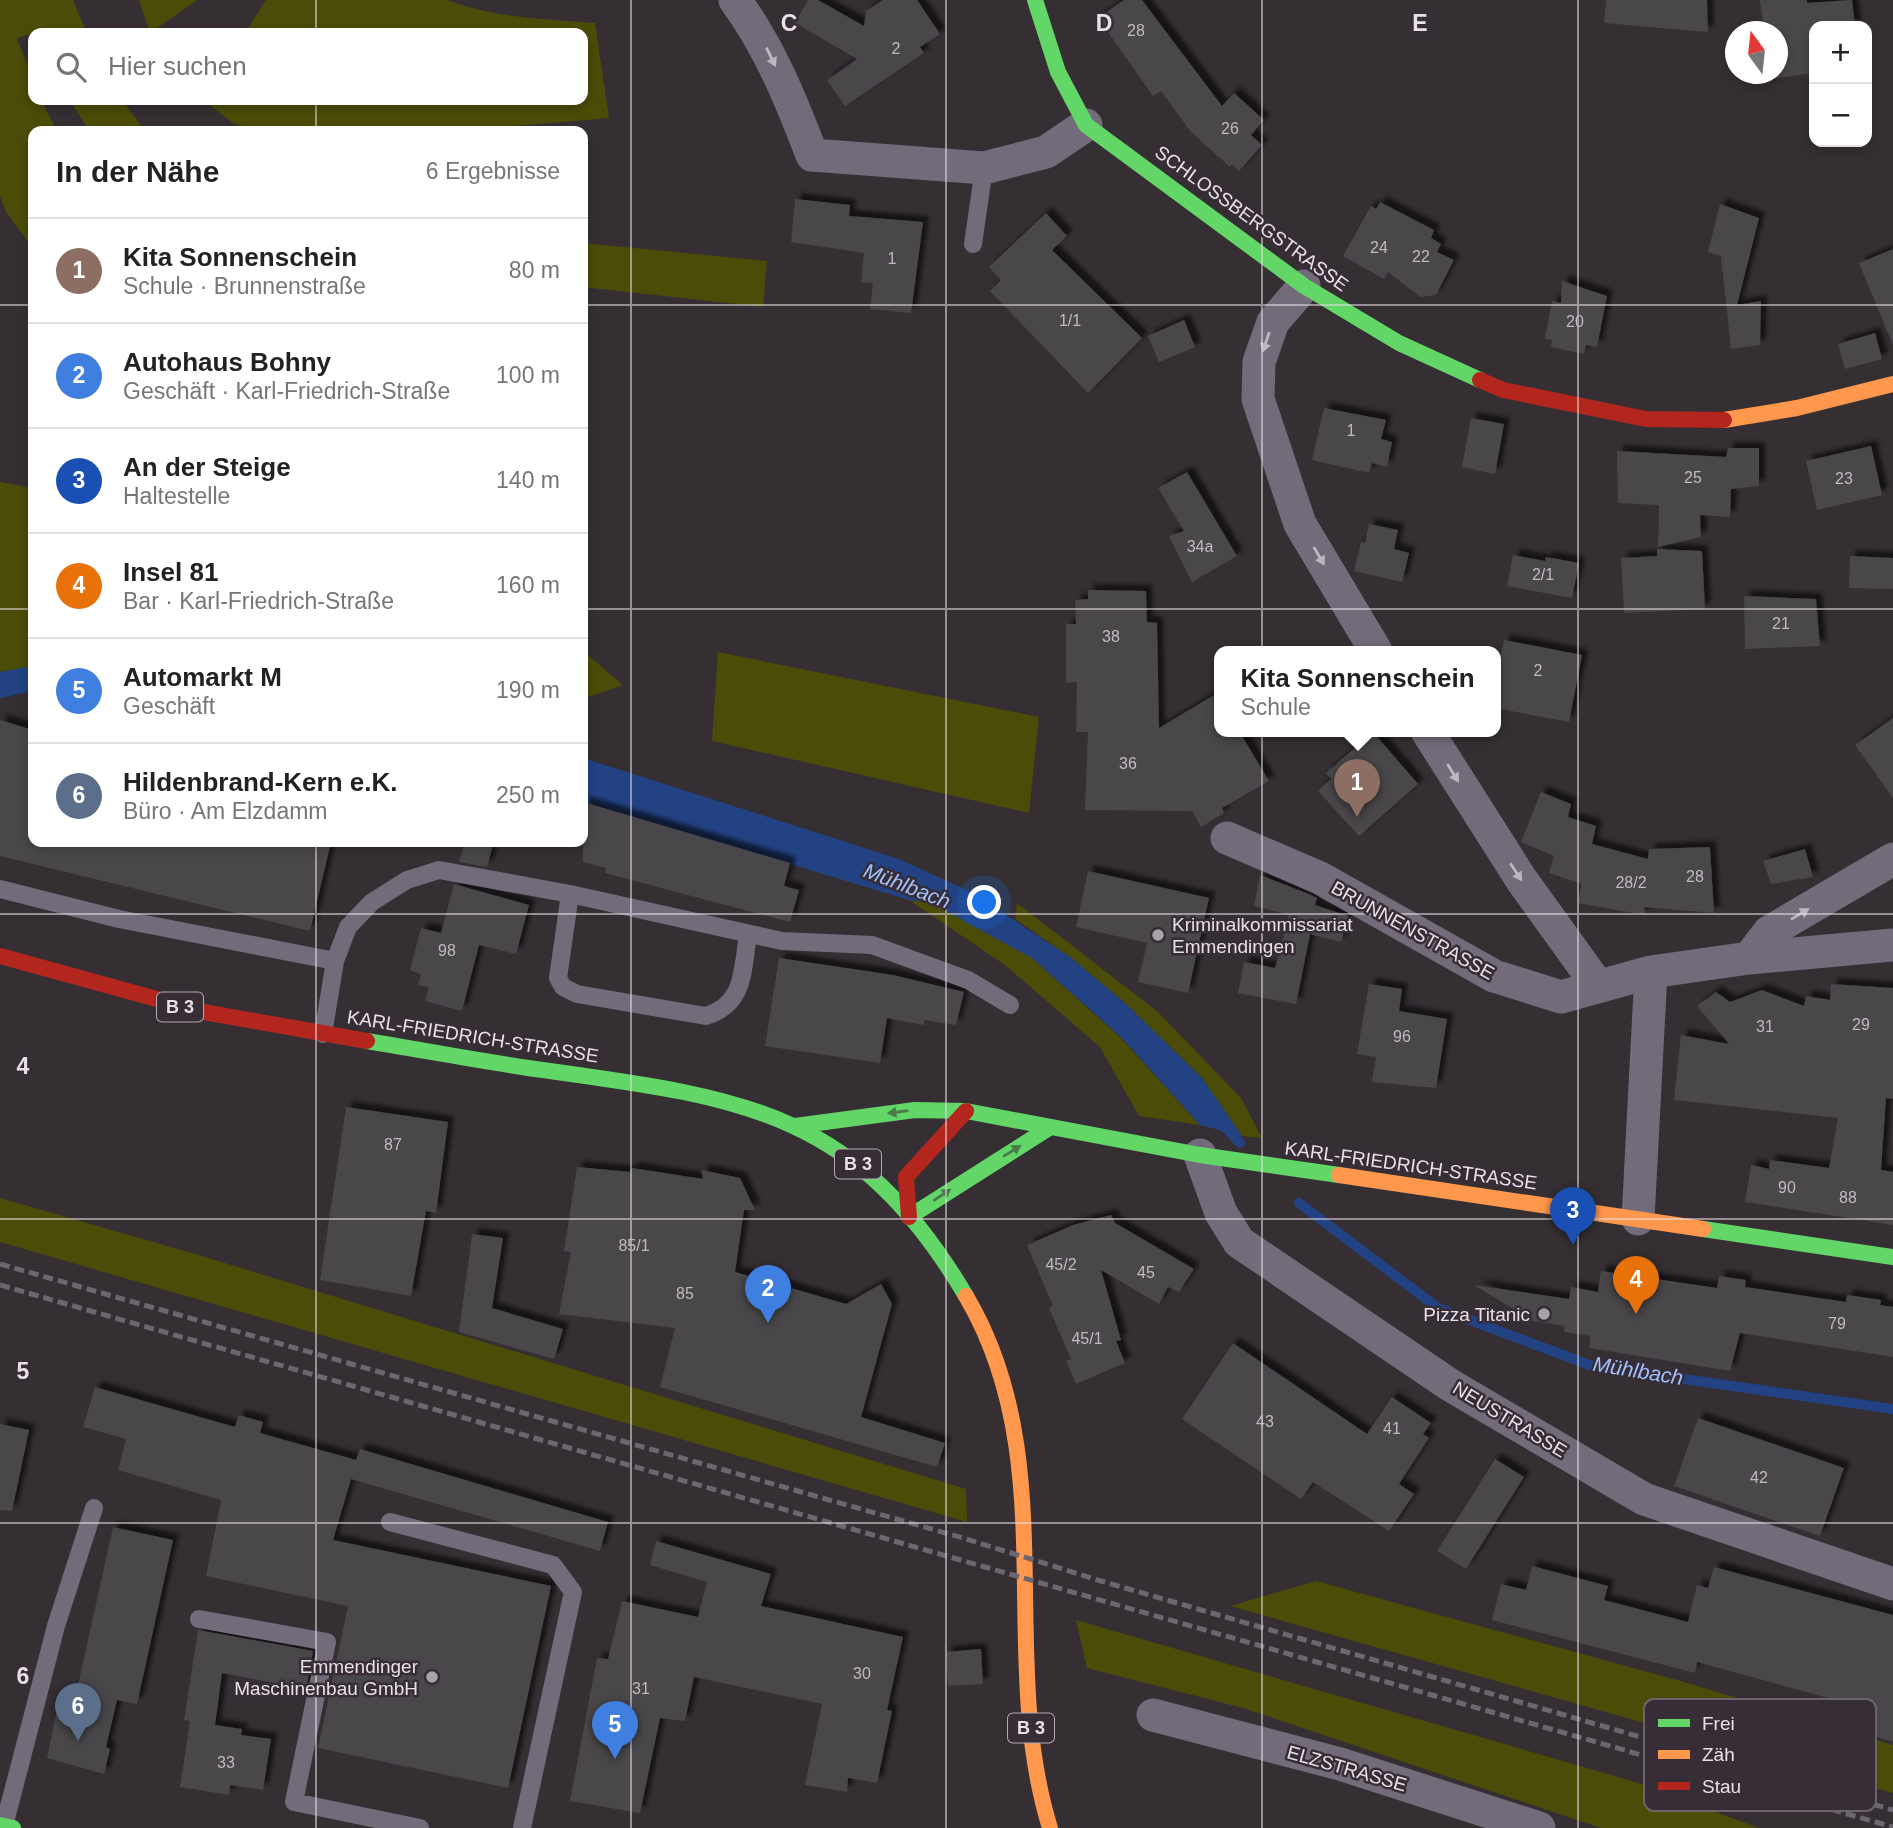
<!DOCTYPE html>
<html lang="de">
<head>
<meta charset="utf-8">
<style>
  :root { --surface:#fff; --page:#f2f2f2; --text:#222; --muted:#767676; --line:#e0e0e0; --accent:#0b8043 }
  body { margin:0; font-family:Arial,sans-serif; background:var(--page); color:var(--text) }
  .controls { position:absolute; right:21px; top:21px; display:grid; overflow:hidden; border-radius:14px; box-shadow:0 4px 10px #0003 }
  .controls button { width:63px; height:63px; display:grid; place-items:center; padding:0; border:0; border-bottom:2px solid var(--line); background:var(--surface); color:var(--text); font:35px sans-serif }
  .compass { position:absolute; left:1725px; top:21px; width:63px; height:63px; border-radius:50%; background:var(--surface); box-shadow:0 4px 10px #0003; rotate:345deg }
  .you { position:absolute; left:985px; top:903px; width:24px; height:24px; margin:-18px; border:5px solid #fff; border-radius:50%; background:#1a73e8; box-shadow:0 0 0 10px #1a73e833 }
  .badge { display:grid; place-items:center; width:46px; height:46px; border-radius:50%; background:var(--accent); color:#fff; font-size:23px; font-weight:700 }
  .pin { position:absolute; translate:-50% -58px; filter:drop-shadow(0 2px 4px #0008) }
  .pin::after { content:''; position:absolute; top:37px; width:24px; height:21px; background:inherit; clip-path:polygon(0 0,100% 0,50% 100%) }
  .popup { position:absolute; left:1214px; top:646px; width:287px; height:91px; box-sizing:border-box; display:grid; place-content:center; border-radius:14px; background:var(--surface); filter:drop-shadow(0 2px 5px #0005); font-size:23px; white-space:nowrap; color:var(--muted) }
  .popup b { font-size:26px; color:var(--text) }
  .popup::after { content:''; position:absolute; left:50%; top:100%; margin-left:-14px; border:14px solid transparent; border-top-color:var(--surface) }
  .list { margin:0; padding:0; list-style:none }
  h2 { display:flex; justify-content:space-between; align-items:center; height:91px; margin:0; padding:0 28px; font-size:30px }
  h2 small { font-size:23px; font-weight:400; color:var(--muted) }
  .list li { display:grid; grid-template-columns:46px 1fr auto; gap:21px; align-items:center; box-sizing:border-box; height:105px; padding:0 28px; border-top:2px solid var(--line) }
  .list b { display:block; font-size:26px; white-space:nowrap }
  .list p { margin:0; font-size:23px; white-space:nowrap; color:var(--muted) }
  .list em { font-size:23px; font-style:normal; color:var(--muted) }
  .icon { flex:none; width:38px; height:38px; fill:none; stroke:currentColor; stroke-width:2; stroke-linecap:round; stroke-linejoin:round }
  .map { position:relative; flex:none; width:1893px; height:1828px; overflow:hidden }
  .search { position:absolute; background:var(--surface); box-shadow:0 4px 10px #0003; left:28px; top:28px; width:560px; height:77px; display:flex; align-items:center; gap:18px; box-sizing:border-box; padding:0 24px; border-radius:14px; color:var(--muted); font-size:26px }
  .panel { position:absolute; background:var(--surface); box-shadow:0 4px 10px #0003; left:28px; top:126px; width:560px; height:721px; border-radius:14px }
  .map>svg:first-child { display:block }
</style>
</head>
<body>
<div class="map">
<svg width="1893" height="1828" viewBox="0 0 1893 1828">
  <defs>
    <filter id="shadow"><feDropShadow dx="6" dy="-6" stdDeviation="2" flood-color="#0009"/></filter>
  </defs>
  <rect width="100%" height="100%" fill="#352f34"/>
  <!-- green -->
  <path fill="#4a4c07" d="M0,0H73L87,33H33L17,38L33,79V100H41L57,131H33V249L5,210L0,196Z
    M139,0H197L150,33Z
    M266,0H447C494,18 544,19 595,23L609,118L459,131H254L233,123L203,100H583V33H245Z
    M70,100H122L145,131H89Z
    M583,243L767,261L763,307L583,287Z
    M0,482L33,488V666L0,672Z
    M583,651L623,685L583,699Z
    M718,652L1039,717L1029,813L712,741Z
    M909,900L932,903L1032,958L1120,1037L1200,1125L1139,1116L1100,1047L1005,965Z
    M1017,903L1158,1012L1241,1098L1262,1138L1242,1136L1202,1078L1126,1004L1070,957L1015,919Z
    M0,1198L192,1253L966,1489L967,1522L0,1242Z
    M1316,1581L1684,1682L1893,1745V1793L1230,1606Z
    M1076,1620L1632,1781L1759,1828H1601L1243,1708L1087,1668Z"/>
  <!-- water -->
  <path fill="#224283" d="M33,666V691L0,698V672Z
    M583,758L899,859L971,892L1070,957L1126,1004L1202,1078L1242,1136L1200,1125L1121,1037L1032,958L931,903L909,900L585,802Z"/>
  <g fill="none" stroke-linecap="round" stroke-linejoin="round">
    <!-- stream -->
    <path stroke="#224283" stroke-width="10" d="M1221,1123L1240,1143
      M1299,1203L1438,1308L1592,1366L1893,1409"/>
  </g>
  <!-- building -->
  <path fill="#48464a" filter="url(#shadow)" d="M808,0H818L864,26L866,11L883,0H917L940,34L920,47L924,53L845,106L827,80L857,59L795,23Z
    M1124,0H1142L1222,106L1234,93L1264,120L1251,135L1262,145L1239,171L1232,164L1230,167L1191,132L1161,91L1153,96L1098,18Z
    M1606,0H1707L1708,32L1604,23Z
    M1760,0H1807V3L1852,0L1855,26H1814V73L1770,79L1769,74H1777V32H1764Z
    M795,199L850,205L849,216L923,222L911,313L870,309L873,283L861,282L864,253L791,242Z
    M1380,202L1434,230L1431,238L1441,244L1437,252L1454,260L1436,295L1420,297L1388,272L1384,279L1343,256L1371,206L1376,209Z
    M1720,204L1759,218L1737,305L1761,301L1760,345L1731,349L1721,256L1708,252Z
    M1046,213L1067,236L1052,250L1142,338L1088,393L990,291L1001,280L989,267Z
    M1893,249V345L1859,263Z
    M1562,281L1607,296L1597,347L1586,345L1584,354L1551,347L1552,340L1545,339L1552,301L1561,303Z
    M1184,320L1195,347L1159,362L1148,336Z
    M1875,333L1882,359L1845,369L1838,344Z
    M1324,408L1386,420L1381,439L1392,442L1387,467L1372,463L1369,473L1312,460Z
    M1471,418L1504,424L1495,474L1462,467Z
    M1871,446L1882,495L1817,510L1806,461Z
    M1728,448H1759V486L1731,489L1730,517L1700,515L1701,537L1658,547L1659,505L1618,503L1617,451L1726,457Z
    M1187,472L1237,556L1192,582L1169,536L1184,531L1158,488Z
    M1369,524L1398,530L1394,549L1409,553L1402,582L1354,571L1361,542L1365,543Z
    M1657,549L1702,551L1705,609L1624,613L1621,558L1657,556Z
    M1513,555L1545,561L1546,557L1579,563L1572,598L1507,586Z
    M1850,556L1893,558V589L1849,588Z
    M1088,590L1146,591L1147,622L1157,623L1159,728L1219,692V731H1239L1269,781L1222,808L1224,813L1201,827L1192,811L1085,810L1088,732H1076L1077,682L1066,683V624H1076L1075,600L1088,599Z
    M1744,596L1816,599L1820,646L1745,649Z
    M1504,640L1582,655L1569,722L1495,708V684Z
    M1893,718V798L1855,745Z
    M0,720L33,730V842H331L310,931L0,856Z
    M1373,732L1418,784L1359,836L1318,791L1331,779L1326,773Z
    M1541,792L1571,804L1568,817L1596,826L1592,844L1648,859L1649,849L1710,847L1714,913L1644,907L1645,915L1577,903L1582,884L1549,873L1554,856L1521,842Z
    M583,802L790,863L784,886L799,890L790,922L605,873L606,868L583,862Z
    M465,842H494L487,867L459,862Z
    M1805,849L1813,877L1771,884L1763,861Z
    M1088,871L1209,898L1188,993L1138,982L1147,943L1076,927Z
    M1260,875L1296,889L1295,893L1296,889L1311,895L1317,898L1315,905L1348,916L1341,942L1310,934L1296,1004L1238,993L1244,962L1275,968L1289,915L1254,906Z
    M454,884L529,905L516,954L479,945L462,1011L425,1001L429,987L418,985L421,974L410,970L421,928L441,933Z
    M779,958L893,975L964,992L956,1025L924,1020V1025L887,1018L880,1063L765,1046Z
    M1369,984L1402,989L1399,1011L1447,1019L1436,1088L1372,1082L1376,1057L1357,1054Z
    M1831,984L1893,988V1099L1886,1098L1881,1170L1893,1172V1225L1745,1202L1751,1165L1769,1169L1770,1160L1829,1168L1838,1118L1674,1100L1681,1035L1729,1044L1697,1006L1716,992L1730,1002L1762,990L1804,1006L1806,996L1830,1000Z
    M346,1107L448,1122L436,1213L426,1211L411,1296L320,1280Z
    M577,1167L630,1172L632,1168L703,1179L701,1170L740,1178L755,1210H744L735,1272L846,1304L881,1284L892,1304L861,1417L945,1443L937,1467L660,1387L675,1328L559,1314L571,1252L564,1251Z
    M1111,1215L1115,1223L1194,1269L1179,1292L1168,1287L1159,1304L1101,1270L1121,1340L1116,1341L1125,1363L1076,1384L1066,1361L1071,1359L1049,1308L1053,1306L1027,1245L1073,1225Z
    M472,1234L503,1238L492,1308L563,1329L554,1359L459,1332Z
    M1601,1271L1717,1288L1719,1276L1746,1280L1745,1287L1846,1302L1847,1295L1881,1300L1880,1305L1893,1307V1357L1740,1333L1730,1371L1589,1348L1590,1336L1564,1332L1565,1326L1533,1321L1474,1285L1569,1299L1571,1287L1598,1292Z
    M1233,1343L1367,1434L1392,1397L1431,1423L1423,1434L1429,1438L1399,1484L1414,1494L1389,1531L1313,1482L1301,1499L1182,1419Z
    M95,1387L235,1427L239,1415L263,1422L260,1433L356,1460L360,1449L608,1522L600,1551L351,1479L333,1540L551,1586L508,1788L318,1748L348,1606L206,1576L221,1500L118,1470L126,1439L83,1427Z
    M1698,1418L1844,1468L1820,1536L1674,1486Z
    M0,1424L29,1430L12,1511L0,1510Z
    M1495,1459L1524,1477L1466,1569L1437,1551Z
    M113,1527L173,1540L137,1704L117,1700L106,1747L110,1749L104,1774L47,1758L56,1714L71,1717Z
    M656,1541L771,1574L761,1606L903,1637L887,1710L892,1711L877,1783L848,1778L847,1792L805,1785L822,1704L694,1677L685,1721L660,1718L640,1813L570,1801L597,1658L608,1659L622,1601L698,1617L707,1582L650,1565Z
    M1532,1566L1608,1586L1604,1600L1688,1622L1697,1585L1708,1588L1714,1567L1893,1615V1742L1854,1730L1861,1707L1697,1662L1695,1673L1492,1620L1501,1584L1526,1590Z
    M198,1630L313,1651L306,1689L222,1673L215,1725L242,1729L241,1735L271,1739L263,1790L230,1785L229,1795L180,1787L190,1721L184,1720Z
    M981,1649L983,1684L948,1686L946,1652Z"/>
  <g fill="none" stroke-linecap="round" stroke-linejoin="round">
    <!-- lane -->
    <path stroke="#746b7a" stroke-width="18" d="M973,244L984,168
      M0,889L119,919L335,961
      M570,894L558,978L563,987L577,994L706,1016C745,1004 742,971 748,935
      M323,1034L335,961L348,927L372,902L407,880L439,870L570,894L782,941L872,945L968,980L1010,1005
      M390,1522L553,1565L573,1592L522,1828
      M199,1619L327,1642L294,1802L420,1828
      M4,1826L56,1626L94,1508"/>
    <!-- street -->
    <path stroke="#746b7a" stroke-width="33" d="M735,0C770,48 791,100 812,155L984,168L1046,152L1086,125
      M1304,286L1273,322L1259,362L1258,399L1300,524L1376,651
      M1427,731L1521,879L1598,986
      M1227,838L1320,878L1494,976L1561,997L1651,972L1749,958L1893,945
      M1749,958L1769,932L1893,859
      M1200,1155L1221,1213L1239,1242L1450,1385L1644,1499L1893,1584
      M1638,1219L1651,972
      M1153,1715L1340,1764L1539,1828"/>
    <!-- fast -->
    <path stroke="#63d668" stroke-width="16" d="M1035,0L1058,72L1086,125L1304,286L1399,343L1480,380
      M367,1041C428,1051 489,1063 550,1071C746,1098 858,1113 966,1296
      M795,1126L915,1110L966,1111L1200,1155L1339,1175
      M909,1217L1049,1128
      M1703,1229L1893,1257
      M0,1825L13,1828"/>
    <!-- slow -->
    <path stroke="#ff974d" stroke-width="16" d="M1724,420L1797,408L1893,384
      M1339,1175L1703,1229
      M966,1296C1064,1462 996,1654 1050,1828"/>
    <!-- jam -->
    <path stroke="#b3261e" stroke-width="16" d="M1480,380L1503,390L1646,419L1724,420
      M0,956L204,1012L367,1041
      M909,1217L906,1177L966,1111"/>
    <!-- rail -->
    <path stroke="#6c6670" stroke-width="5" stroke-dasharray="10 5" stroke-linecap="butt" d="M0,1264L963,1538L1101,1581L1893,1810
      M0,1285L1893,1827"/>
  </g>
  <!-- one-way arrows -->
  <defs><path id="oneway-solid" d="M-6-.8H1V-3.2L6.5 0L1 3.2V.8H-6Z" transform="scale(1.75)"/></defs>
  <g fill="#bfb7c0">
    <use href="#oneway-solid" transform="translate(771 57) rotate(64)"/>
    <use href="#oneway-solid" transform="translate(1266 342) rotate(109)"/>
    <use href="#oneway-solid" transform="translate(1319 556) rotate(60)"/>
    <use href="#oneway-solid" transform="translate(1453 773) rotate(58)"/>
    <use href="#oneway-solid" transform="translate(1516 872) rotate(57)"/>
    <use href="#oneway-solid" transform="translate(1800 914) rotate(-31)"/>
  </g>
  <g fill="#4b794c">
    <use href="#oneway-solid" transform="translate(898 1112) rotate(172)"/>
    <use href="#oneway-solid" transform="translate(1012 1151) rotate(-32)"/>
    <use href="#oneway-solid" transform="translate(942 1195) rotate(-34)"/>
  </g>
  <!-- grid -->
  <path fill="none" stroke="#e7e0e6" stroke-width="2" stroke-opacity="0.55" d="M316,0V33M631,0V1828M946,0V1828M1262,0V1828M1578,0V1828M316,100V131M0,305H33M583,305H1893M0,609H33M583,609H1893M316,842V1828M0,914H1893M0,1219H1893M0,1523H1893"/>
  <!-- markers -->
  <g fill="#a9a2a8" stroke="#372d36" stroke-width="2.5">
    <circle cx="1158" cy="935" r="7"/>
    <circle cx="1544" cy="1314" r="7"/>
    <circle cx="432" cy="1677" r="7"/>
  </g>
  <g text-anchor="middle" stroke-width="5" stroke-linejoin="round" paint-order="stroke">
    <!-- number labels -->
    <g font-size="16" fill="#bfbabf">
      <text x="1136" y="36">28</text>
      <text x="896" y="54">2</text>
      <text x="1230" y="134">26</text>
      <text x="1379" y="253">24</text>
      <text x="1421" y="262">22</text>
      <text x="892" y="264">1</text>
      <text x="1070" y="326">1/1</text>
      <text x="1575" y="327">20</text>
      <text x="1351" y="436">1</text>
      <text x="1693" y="483">25</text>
      <text x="1844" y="484">23</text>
      <text x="1200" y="552">34a</text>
      <text x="1543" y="580">2/1</text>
      <text x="1781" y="629">21</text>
      <text x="1111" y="642">38</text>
      <text x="1538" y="676">2</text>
      <text x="1128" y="769">36</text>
      <text x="1695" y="882">28</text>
      <text x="1631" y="888">28/2</text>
      <text x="447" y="956">98</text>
      <text x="1861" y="1030">29</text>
      <text x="1765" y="1032">31</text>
      <text x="1402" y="1042">96</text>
      <text x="393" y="1150">87</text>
      <text x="1787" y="1193">90</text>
      <text x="1848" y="1203">88</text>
      <text x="634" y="1251">85/1</text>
      <text x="1061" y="1270">45/2</text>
      <text x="1146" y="1278">45</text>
      <text x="685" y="1299">85</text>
      <text x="1837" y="1329">79</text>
      <text x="1087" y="1344">45/1</text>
      <text x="1265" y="1427">43</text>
      <text x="1392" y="1434">41</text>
      <text x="1759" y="1483">42</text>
      <text x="862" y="1679">30</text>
      <text x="641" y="1694">31</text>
      <text x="226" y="1768">33</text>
    </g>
    <!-- shield labels -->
    <g fill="#372d36" stroke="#b2aab1" stroke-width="2">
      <rect x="157" y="992.5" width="46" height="29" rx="5"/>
      <rect x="835" y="1149.5" width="46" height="29" rx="5"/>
      <rect x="1008" y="1713.5" width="46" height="29" rx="5"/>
    </g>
    <g font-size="18" font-weight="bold" fill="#e7e0e6">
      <text x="180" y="1013">B 3</text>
      <text x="858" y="1170">B 3</text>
      <text x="1031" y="1734">B 3</text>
    </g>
    <!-- street labels -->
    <g font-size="19" fill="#e7e0e6" stroke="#372d36">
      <text transform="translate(1252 218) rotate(36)" y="7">SCHLOSSBERGSTRASSE</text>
      <text transform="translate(1413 930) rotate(29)" y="7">BRUNNENSTRASSE</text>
      <text transform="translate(473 1036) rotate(9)" y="7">KARL-FRIEDRICH-STRASSE</text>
      <text transform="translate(1411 1165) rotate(8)" y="7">KARL-FRIEDRICH-STRASSE</text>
      <text transform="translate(1510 1419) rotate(31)" y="7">NEUSTRASSE</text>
      <text transform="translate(1347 1768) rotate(16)" y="7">ELZSTRASSE</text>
    </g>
    <!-- poi labels -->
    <g font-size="19" fill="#e7e0e6" stroke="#372d36" text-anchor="end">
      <text x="1172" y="931" text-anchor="start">Kriminalkommissariat<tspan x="1172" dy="22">Emmendingen</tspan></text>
      <text x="1530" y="1321">Pizza Titanic</text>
      <text x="418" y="1673">Emmendinger<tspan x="418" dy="22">Maschinenbau GmbH</tspan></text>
    </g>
    <!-- water labels -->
    <g font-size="21" font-style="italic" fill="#a0c1fe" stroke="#372d36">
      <text transform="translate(907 886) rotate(21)" y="7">Mühlbach</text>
      <text transform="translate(1638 1371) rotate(9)" y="7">Mühlbach</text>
    </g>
  </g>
  <!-- legend -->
  <rect x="1644" y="1699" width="232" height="112" rx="10" fill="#372d36" stroke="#6c636b" stroke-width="2"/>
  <rect x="1658" y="1719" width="32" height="8" fill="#63d668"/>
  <rect x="1658" y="1750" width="32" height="9" fill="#ff974d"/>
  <rect x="1658" y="1782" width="32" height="8" fill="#b3261e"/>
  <g font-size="19" fill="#e7e0e6">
    <text x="1702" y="1730">Frei</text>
    <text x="1702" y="1761">Zäh</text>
    <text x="1702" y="1793">Stau</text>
  </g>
  <g font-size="23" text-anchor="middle" font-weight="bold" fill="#e7e0e6" stroke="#372d36" stroke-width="5" stroke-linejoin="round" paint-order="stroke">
    <text x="789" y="31">C</text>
    <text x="1104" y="31">D</text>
    <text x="1420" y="31">E</text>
    <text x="23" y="1074">4</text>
    <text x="23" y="1379">5</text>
    <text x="23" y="1684">6</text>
  </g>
</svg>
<div class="controls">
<button>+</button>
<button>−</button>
</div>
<svg class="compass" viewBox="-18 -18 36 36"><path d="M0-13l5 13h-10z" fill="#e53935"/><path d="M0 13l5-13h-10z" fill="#767676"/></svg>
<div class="you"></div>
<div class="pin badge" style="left:1357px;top:817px;background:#8d6e63">1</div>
<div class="popup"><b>Kita Sonnenschein</b>Schule</div>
<div class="pin badge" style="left:768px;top:1323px;background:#3f7fe0">2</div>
<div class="pin badge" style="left:1573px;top:1245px;background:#1a4fb4">3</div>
<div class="pin badge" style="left:1636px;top:1314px;background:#e8710a">4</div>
<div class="pin badge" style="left:615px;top:1759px;background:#3f7fe0">5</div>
<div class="pin badge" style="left:78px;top:1741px;background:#5c6f8a">6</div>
<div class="search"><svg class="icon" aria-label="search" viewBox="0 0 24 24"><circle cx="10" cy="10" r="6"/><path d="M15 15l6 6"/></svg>Hier suchen</div>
<section class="panel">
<h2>In der Nähe<small>6 Ergebnisse</small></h2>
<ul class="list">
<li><span class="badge" style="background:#8d6e63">1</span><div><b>Kita Sonnenschein</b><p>Schule · Brunnenstraße</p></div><em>80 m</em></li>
<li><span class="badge" style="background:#3f7fe0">2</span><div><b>Autohaus Bohny</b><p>Geschäft · Karl-Friedrich-Straße</p></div><em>100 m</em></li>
<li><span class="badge" style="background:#1a4fb4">3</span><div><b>An der Steige</b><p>Haltestelle</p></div><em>140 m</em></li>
<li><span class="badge" style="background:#e8710a">4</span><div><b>Insel 81</b><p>Bar · Karl-Friedrich-Straße</p></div><em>160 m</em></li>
<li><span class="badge" style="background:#3f7fe0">5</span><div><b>Automarkt M</b><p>Geschäft</p></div><em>190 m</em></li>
<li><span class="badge" style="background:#5c6f8a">6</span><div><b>Hildenbrand-Kern e.K.</b><p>Büro · Am Elzdamm</p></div><em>250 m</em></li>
</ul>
</section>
</div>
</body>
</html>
